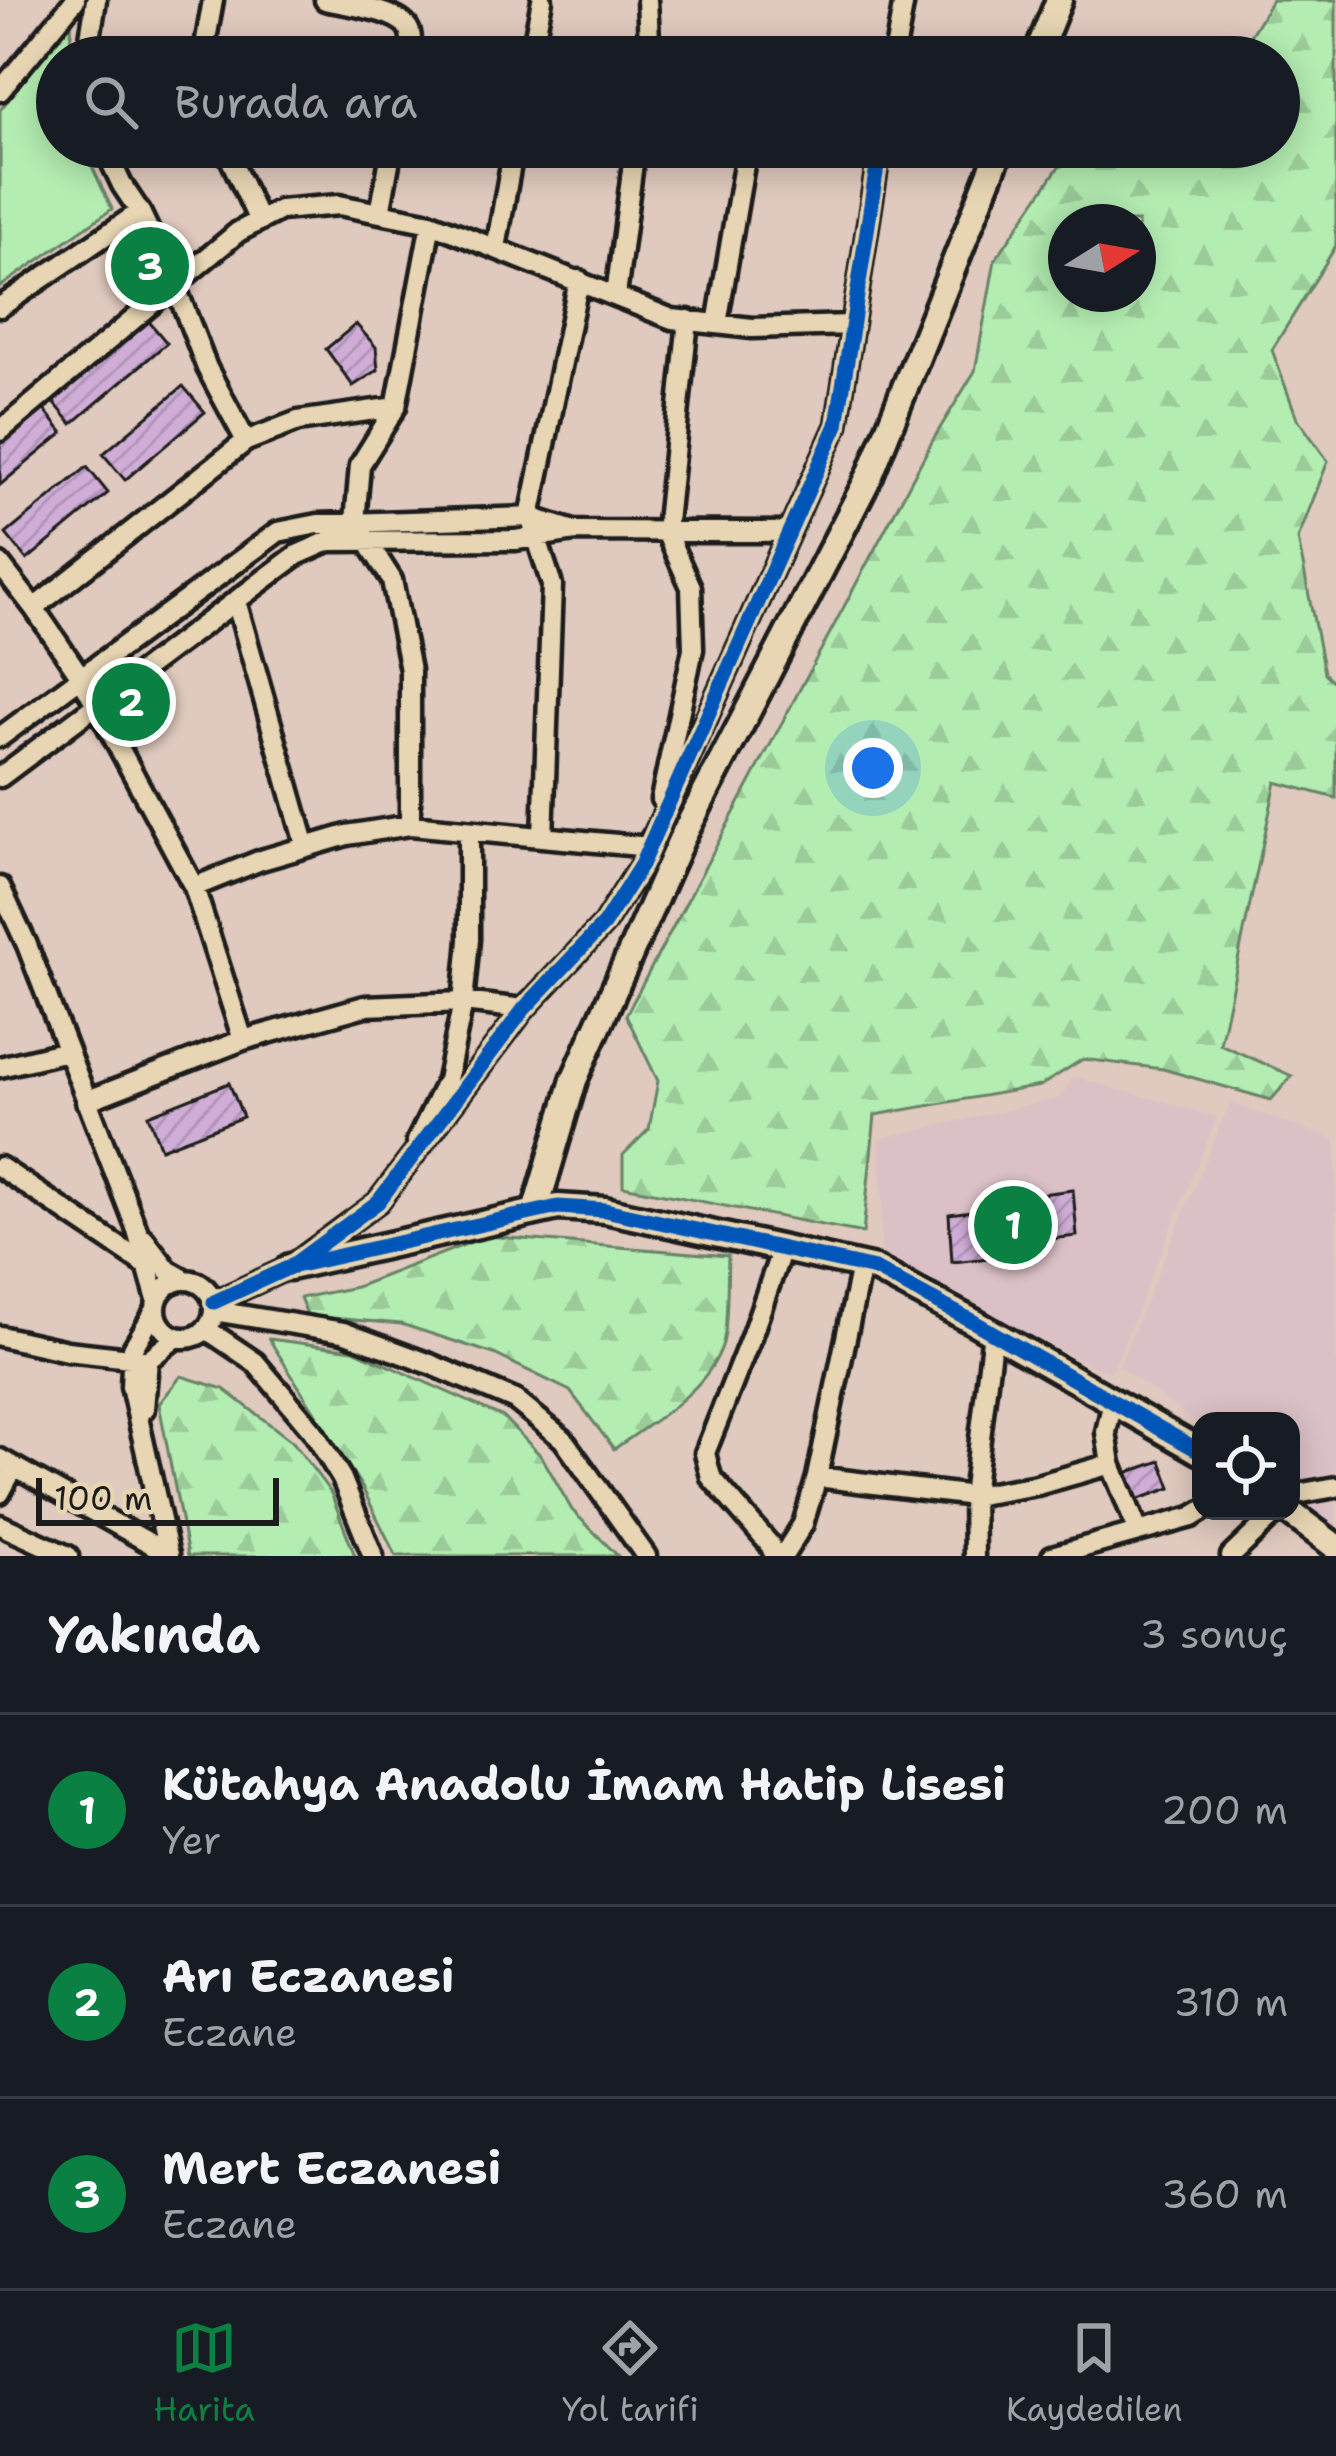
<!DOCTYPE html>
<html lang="tr">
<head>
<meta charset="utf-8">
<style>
  :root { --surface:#171b24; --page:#242831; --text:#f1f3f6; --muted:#9ea1a6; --line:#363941; --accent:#0b8043 }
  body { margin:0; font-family:"Shantell Sans",sans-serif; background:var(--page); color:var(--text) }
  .controls { position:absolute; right:36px; bottom:36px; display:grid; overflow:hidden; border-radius:24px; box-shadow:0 6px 30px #0003 }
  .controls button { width:108px; height:108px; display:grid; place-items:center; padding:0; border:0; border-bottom:3px solid var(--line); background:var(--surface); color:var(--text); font:60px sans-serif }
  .compass { position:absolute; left:1048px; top:204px; width:108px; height:108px; border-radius:50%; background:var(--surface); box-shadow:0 6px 30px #0003; rotate:79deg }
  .scale { position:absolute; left:36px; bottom:30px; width:243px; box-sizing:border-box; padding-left:12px; border:6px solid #1c1c1c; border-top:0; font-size:33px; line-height:42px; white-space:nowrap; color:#1c1c1c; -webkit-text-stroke:9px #e7d5b3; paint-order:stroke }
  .you { position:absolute; left:873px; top:768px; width:42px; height:42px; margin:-30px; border:9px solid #fff; border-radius:50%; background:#1a73e8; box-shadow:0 0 0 18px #1a73e833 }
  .badge { display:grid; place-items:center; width:78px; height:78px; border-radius:50%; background:var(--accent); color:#fff; font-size:39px; font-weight:700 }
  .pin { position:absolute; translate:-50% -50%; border:6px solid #fff; box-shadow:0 3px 12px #0006 }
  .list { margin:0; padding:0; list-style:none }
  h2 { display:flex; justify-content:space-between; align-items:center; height:156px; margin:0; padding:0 48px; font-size:51px }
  h2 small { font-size:39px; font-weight:400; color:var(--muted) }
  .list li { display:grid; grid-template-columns:78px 1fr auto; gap:36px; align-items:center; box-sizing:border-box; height:192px; padding:0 48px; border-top:3px solid var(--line) }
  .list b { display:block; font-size:45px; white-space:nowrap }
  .list p { margin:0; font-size:39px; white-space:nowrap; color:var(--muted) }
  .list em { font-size:39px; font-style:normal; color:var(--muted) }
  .icon { flex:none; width:66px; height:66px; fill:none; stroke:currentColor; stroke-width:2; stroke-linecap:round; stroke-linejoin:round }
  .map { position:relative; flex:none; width:1336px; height:1556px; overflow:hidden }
  .search { position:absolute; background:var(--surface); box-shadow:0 6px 30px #0003; left:36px; right:36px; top:36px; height:132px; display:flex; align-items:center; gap:30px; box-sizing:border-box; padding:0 42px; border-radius:66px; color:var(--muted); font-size:45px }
  .sheet { height:732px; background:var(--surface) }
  nav { display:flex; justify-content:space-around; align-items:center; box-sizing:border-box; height:168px; border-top:3px solid var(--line); background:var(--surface); font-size:33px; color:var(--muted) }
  nav a { display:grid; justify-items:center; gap:6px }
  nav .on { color:var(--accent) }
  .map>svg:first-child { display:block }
</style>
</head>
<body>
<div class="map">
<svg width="1336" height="1556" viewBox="0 0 1336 1556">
  <defs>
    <pattern id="forest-firs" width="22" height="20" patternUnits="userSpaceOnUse" patternTransform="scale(3)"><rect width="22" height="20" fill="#b4edb2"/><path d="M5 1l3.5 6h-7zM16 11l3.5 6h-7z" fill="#9acb98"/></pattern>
    <pattern id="building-hatch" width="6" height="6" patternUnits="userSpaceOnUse" patternTransform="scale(3)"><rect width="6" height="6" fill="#cfadd7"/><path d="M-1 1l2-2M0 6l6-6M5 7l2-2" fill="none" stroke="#b194b8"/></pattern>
  </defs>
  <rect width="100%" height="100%" fill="#e0c9be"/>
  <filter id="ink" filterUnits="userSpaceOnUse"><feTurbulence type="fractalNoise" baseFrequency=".00833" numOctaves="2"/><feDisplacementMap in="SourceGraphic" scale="24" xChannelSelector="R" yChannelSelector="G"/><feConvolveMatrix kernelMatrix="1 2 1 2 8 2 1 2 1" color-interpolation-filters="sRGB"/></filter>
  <g filter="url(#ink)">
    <!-- built -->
    <path fill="#dbc1c6" d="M1074,1077L1217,1117L1112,1371L1098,1369L881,1258L882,1194L879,1139L1059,1098Z
      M1230,1103L1336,1140V1526L1291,1493V1421H1201V1426L1119,1366Z"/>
    <!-- forest -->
    <path fill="url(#forest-firs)" stroke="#688467" stroke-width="3" fill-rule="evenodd" d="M1272,0H1336V246L1272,350L1297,418L1328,461L1298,539L1324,673L1336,684V798L1276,782L1220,1044L1292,1076L1271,1100L1163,1069L1083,1059L1040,1086L875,1115L863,1233L623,1186V1155L649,1129L658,1081L626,1015L934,438L975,371L995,260L1058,168L1096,147H1279V57H1237ZM1138,222V294H1066V222Z
      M487,1236L728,1256C727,1278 728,1325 723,1343C708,1391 652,1422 614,1449L570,1391L494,1354L401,1324L308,1316L300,1298L356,1287Z
      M269,1339L353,1350L503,1417L542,1457L572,1510L618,1556H396L363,1489Z
      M181,1376L224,1389L293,1442L331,1493L355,1556H188L159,1404Z"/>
    <!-- park -->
    <path fill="#b4edb2" stroke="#688467" stroke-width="3" d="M72,21L69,57H57V147H83L112,209L0,287V110Z"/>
    <!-- building -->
    <path fill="url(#building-hatch)" stroke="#1c1c1c" stroke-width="3" d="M146,318L167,343L72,424L51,399Z
      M356,324L376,347L378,370L353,386L326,349Z
      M183,386L205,412L125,480L103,454Z
      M42,407L63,433L0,485V441Z
      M87,467L108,493L27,560L6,534Z
      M229,1083L243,1117L161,1149L148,1115Z
      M1073,1190L1077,1236L1007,1244L1009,1256L952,1262L949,1214L994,1208L992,1200Z
      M1161,1461L1171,1488L1136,1500L1126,1473Z"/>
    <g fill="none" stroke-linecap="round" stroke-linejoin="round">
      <!-- street casing -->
      <g stroke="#1c1c1c" stroke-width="27">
        <path id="street" d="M325,0C346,5 397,10 408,28C413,36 411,48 409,57
          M87,57L96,0
          M203,57L213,0
          M531,57L542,0
          M647,57L649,40L647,0
          M894,57L904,0
          M0,91L75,0
          M104,147L122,185L140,212L175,285L207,368L246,441
          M225,147L259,221
          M380,213L392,147
          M496,248L514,147
          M616,296L635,147
          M0,307L140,212
          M717,324L747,147
          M0,431L238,232L280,210L339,205L431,223L672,319L752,328L850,325
          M0,564L34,608L81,677L194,887L243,1040
          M236,601L306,847
          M34,608L246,441L298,421L396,407
          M0,737L278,532L318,524L530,517L571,530
          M0,777L297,555L329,541L516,540L575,531L789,532
          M661,799L693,649L691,587L666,532L688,320
          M410,825V670L392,580L355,522L360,465L396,407L431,223
          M543,837L552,585L530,517L579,280
          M0,887L27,945L137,1230L157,1300
          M194,887L261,860L306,847L347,835L410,825L650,847L652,837
          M0,1067L67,1051
          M86,1101L243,1040L365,1006L463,1002L524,1009
          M417,1141L447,1080L463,1002L469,940V831
          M0,1167L146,1265
          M144,1239L168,1270L184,1279
          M156 1309a29 29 0 1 1 58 0a29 29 0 1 1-58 0Z
          M214,1302L290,1267L378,1202L524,1009L604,924L641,865L837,425L880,147
          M156,1309L133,1348L131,1386L169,1556
          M214,1311L343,1332L430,1364L515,1400L563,1439L646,1556
          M206,1329L255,1362L313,1431L342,1479L373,1556
          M0,1336L67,1351L148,1360
          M1113,1401L1106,1432L1111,1464L1138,1531
          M144,1409L148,1360L177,1337
          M0,1459L169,1554
          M817,1477L973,1496L1037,1485L1111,1464
          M0,1493L14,1467
          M1291,1495L1336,1487
          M0,1525L68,1556
          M775,1556L770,1545L711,1477L705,1453L751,1337L782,1249
          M783,1556L803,1524L817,1477L861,1266
          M974,1556L973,1496L993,1332
          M1052,1556L1192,1517L1202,1511
          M1231,1556L1278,1511"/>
      </g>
      <!-- secondary casing -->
      <g stroke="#1c1c1c" stroke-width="33">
        <path id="secondary" d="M1036,57L1059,0
          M535,1212L574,1080L681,840L870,475L1001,147
          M290,1267L558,1207L605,1210L875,1269L974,1322L1201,1452
          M1288,1511L1336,1547"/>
      </g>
      <!-- street -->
      <use href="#street" stroke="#e7d5b3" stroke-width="18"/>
      <!-- secondary -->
      <use href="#secondary" stroke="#e7d5b3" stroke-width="24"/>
      <!-- cycleway casing -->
      <g stroke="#e7d5b3" stroke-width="22">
        <path id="cycleway" d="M290,1267L378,1202L524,1009L604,924L641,865L837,425L880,147
          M214,1302L290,1267L558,1207L605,1210L875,1269L974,1322L1201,1452"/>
      </g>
      <!-- cycleway -->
      <use href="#cycleway" stroke="#0057b8" stroke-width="15"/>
    </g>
  </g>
</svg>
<div class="controls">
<button><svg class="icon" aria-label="locate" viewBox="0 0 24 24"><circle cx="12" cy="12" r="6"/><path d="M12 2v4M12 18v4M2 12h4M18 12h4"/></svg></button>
</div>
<svg class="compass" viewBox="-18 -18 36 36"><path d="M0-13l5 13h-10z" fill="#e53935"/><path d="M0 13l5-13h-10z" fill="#9ea1a6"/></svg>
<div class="scale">100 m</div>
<div class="you"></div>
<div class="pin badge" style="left:1013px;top:1225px">1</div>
<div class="pin badge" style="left:131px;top:702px">2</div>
<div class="pin badge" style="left:150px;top:266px">3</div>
<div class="search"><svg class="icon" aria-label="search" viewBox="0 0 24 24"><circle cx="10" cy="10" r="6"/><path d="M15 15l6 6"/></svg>Burada ara</div>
</div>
<section class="sheet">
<h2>Yakında<small>3 sonuç</small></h2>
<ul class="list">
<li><span class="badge">1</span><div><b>Kütahya Anadolu İmam Hatip Lisesi</b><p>Yer</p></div><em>200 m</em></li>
<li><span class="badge">2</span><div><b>Arı Eczanesi</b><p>Eczane</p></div><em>310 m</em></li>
<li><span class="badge">3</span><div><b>Mert Eczanesi</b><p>Eczane</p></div><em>360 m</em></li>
</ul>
</section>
<nav>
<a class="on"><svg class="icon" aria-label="map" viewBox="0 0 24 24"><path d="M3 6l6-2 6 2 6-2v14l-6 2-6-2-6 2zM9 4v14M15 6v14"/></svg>Harita</a>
<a><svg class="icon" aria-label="directions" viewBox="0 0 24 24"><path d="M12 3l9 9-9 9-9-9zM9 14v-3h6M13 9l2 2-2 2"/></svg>Yol tarifi</a>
<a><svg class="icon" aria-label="saved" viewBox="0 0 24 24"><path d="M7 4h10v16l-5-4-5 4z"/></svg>Kaydedilen</a>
</nav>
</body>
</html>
